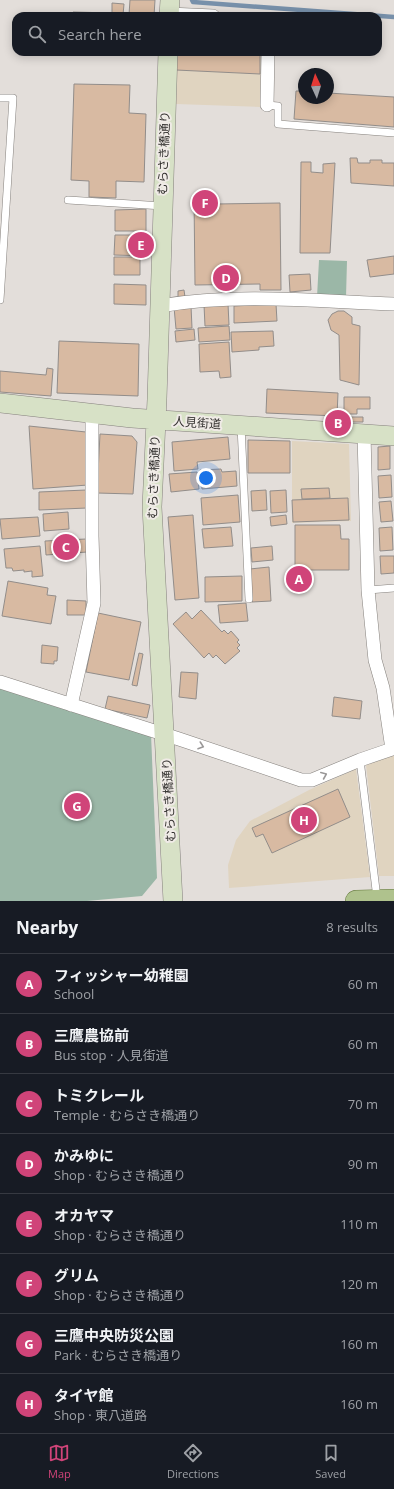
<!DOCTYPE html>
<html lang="en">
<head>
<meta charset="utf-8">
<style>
  :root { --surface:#171b24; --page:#20242c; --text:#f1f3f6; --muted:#9ea1a6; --line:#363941; --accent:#d04479 }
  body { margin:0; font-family:"Open Sans","Noto Sans JP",sans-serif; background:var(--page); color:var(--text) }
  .compass { position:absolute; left:298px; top:68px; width:36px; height:36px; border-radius:50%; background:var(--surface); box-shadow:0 2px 10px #0003; rotate:356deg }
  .you { position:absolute; left:206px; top:478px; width:14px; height:14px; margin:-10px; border:3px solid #fff; border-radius:50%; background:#1a73e8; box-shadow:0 0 0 6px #1a73e833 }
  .badge { display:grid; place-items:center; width:26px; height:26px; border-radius:50%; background:var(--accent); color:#fff; font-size:13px; font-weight:700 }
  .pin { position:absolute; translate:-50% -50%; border:2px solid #fff; box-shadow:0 1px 4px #0006 }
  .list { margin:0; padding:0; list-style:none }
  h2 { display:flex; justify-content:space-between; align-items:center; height:52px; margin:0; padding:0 16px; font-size:17px }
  h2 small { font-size:13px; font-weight:400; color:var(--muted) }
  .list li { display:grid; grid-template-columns:26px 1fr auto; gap:12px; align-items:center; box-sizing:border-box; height:60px; padding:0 16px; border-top:1px solid var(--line) }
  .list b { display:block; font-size:15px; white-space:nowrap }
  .list p { margin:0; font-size:13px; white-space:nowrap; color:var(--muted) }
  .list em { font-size:13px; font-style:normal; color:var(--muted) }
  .icon { flex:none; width:22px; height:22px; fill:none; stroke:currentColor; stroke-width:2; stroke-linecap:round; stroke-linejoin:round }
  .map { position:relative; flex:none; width:394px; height:901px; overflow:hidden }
  .search { position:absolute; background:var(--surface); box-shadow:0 2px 10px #0003; left:12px; right:12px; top:12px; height:44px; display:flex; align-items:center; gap:10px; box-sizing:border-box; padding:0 14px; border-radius:12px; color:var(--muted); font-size:15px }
  .sheet { height:532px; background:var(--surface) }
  nav { display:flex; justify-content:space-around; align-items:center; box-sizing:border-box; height:56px; border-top:1px solid var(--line); background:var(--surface); font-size:11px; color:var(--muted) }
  nav a { display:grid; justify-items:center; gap:2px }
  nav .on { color:var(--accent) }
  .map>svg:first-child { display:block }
</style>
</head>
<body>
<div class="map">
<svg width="394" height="901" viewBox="0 0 394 901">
  <rect width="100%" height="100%" fill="#e3deda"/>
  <!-- commercial -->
  <path fill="#e0d4c0" d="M177,52H261L260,107L176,104Z
    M292,441L349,444L351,521L292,523Z
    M394,755V876H379L366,765Z
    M356,769L370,877L229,888L228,865L236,840L250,821L309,790Z"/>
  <!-- green -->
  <path fill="#9bb7a7" d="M319,260L347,261L346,297H317Z
    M0,686L151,734L157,878L142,896L87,901H0Z"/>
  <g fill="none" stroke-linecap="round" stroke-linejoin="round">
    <!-- stream -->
    <path stroke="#7790aa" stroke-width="4.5" d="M192,0L193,2L394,17"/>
  </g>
  <!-- building -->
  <path fill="#d8baa2" stroke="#928d8a" d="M130,0H155L154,16H73V12L112,13V3L124,4L123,15H129Z
    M177,52H260V74L176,70Z
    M74,84L130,85L129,113L146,114L144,182L116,181V198L89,197V181L71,180Z
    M296,91H304V98H328V93L394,97V127L294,119Z
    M350,158H357L358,163H370V160H382V163H394V186L351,183Z
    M301,162H311V172L323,173V164L335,163L330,253H300Z
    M194,197H216V204L280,203L281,290H260V284L195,285Z
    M146,209V231H115V210Z
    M115,235H149V256L114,255Z
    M394,256V274L370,277L367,260Z
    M114,257H140V275H114Z
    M310,274L311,290L290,292L289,275Z
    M114,284L146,285V305L114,304Z
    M184,290L185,297H178V291Z
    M228,304L229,325L205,326L204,305Z
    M276,304L277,321L234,323V306Z
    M191,306L192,328L176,329L174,307Z
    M338,311H344L352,317V324L360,326L359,385L340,380L339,335L331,330L328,320L332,314Z
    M229,326L230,340L199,342L198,328Z
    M194,329L195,340L176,342L175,331Z
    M273,331L274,346L259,347V350L232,352L231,332Z
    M59,341L139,344L138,396L57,393Z
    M229,342L231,377L220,378L219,371L200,372L199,344Z
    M47,368L53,369L51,396L0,392V371L46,375Z
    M267,389L338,393L337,416L266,413Z
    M344,397H370V409H357V414H344Z
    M350,417H363V422H350Z
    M29,426L86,432L88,485L33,489Z
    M100,434L132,436L137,442L133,494L97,493Z
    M228,437L230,459L197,462L198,469L174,471L172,442Z
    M248,440L290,441V473H248Z
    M390,446V469L378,470V447Z
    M221,469L222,472L236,471L237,486L202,489L200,470Z
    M197,472L199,489L171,492L169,474Z
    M391,475L392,497L379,498L378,476Z
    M329,488L330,498L302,499L301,489Z
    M86,490L87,508L39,510V492Z
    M266,490L267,510L252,511L251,491Z
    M286,490L287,512L271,513L270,491Z
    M238,495L240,522L203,525L201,498Z
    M348,498L349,520L293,522L292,500Z
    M391,501L393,521L381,522L379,502Z
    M68,512L69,529L44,531L43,514Z
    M193,515L199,598L175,600L168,517Z
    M286,515L287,524L271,526L270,517Z
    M38,517L40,536L2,539L0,519Z
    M295,525H340L341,539H349V570H295Z
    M231,527L233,546L204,548L202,529Z
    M392,527L393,550L380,551L379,528Z
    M86,539L87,552L46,555L45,541Z
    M40,546L43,576L32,577V571L24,572V570L13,571L12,568H6L4,549Z
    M272,546L273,560L252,562L251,548Z
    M380,556H394V573L381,574Z
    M269,567L271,601L252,602L250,569Z
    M242,576V601L205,602V577Z
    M8,581L48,588L47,595L56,596L51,624L2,616Z
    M67,600L86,601V615H67Z
    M246,603L248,621L220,623L218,605Z
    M201,610L222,632L224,630L228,634L231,631L239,640L237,642L240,645L237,648L240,651L225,664L216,655L213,658L209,653L204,658L173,624L186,612L192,619Z
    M98,613L141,622L129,680L86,672Z
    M42,645L58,647L57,661H54V664L41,663Z
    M139,653L143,654L137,686L132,685Z
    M181,672L198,673L196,699L179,697Z
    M108,696L150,705L147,718L105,709Z
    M334,697L362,701L360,719L332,716Z
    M338,789L350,817L272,853L263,834L256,837L252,828Z"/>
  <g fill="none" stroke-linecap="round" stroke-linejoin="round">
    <!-- lane casing -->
    <g stroke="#85817d" stroke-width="8">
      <path id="lane" d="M0,98H13L0,300
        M267,105L278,106V124L394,133
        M68,200L163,206
        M241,426L249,599
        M368,590L394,588
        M360,760L377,898"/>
    </g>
    <!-- street casing -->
    <g stroke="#85817d" stroke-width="14">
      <path id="street" d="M169,14L213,16
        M267,105L268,52
        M159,306C236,293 316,301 394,304
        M0,682L179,739L301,780H312L360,760L392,749L383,688L375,660L368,590L364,434
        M71,705L94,603L92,536V414"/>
    </g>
    <!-- secondary casing -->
    <g stroke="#85817d" stroke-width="20">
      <path id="secondary" d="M169,16L170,0
        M168,52L157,399L152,507L173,901
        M0,403L132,418L394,436"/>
    </g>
    <!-- primary casing -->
    <g stroke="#62763b" stroke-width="22">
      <path id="primary" d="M356,901L394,900"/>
    </g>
    <!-- lane -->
    <use href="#lane" stroke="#fff" stroke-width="7"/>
    <!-- street -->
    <use href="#street" stroke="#fff" stroke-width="13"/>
    <!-- secondary -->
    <use href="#secondary" stroke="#d7e1c6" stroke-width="19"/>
    <!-- primary -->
    <use href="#primary" stroke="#afc28d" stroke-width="21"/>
  </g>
  <!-- one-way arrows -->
  <defs><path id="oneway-chevron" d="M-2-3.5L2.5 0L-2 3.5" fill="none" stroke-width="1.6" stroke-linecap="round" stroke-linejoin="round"/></defs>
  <g stroke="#9a9898">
    <use href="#oneway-chevron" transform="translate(201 746) rotate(19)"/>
    <use href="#oneway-chevron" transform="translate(324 775) rotate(-23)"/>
  </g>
  <g text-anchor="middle" stroke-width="4" stroke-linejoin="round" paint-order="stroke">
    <!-- street labels -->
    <g font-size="12" fill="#343230" stroke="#f0ebe7">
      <text transform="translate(164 153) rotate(-88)" y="4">むらさき橋通り</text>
      <text transform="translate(197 423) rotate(4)" y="4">人見街道</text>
      <text transform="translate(154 477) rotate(-88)" y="4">むらさき橋通り</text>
      <text transform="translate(169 800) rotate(-93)" y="4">むらさき橋通り</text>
    </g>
  </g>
</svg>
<svg class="compass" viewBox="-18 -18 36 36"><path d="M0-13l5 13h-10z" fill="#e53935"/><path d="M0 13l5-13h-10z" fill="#9ea1a6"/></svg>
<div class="you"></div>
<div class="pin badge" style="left:299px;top:579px">A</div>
<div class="pin badge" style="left:338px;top:423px">B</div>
<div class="pin badge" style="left:66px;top:547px">C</div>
<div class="pin badge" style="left:226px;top:278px">D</div>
<div class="pin badge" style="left:141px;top:245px">E</div>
<div class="pin badge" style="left:205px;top:203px">F</div>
<div class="pin badge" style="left:77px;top:806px">G</div>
<div class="pin badge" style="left:304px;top:820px">H</div>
<div class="search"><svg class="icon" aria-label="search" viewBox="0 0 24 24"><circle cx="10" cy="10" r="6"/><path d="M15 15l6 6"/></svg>Search here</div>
</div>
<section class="sheet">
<h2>Nearby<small>8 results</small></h2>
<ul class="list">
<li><span class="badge">A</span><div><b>フィッシャー幼稚園</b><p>School</p></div><em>60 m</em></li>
<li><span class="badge">B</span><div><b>三鷹農協前</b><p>Bus stop · 人見街道</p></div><em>60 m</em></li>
<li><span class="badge">C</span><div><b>トミクレール</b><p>Temple · むらさき橋通り</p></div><em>70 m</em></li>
<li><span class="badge">D</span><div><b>かみゆに</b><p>Shop · むらさき橋通り</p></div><em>90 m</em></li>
<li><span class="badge">E</span><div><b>オカヤマ</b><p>Shop · むらさき橋通り</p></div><em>110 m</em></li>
<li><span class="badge">F</span><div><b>グリム</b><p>Shop · むらさき橋通り</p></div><em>120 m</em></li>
<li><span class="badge">G</span><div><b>三鷹中央防災公園</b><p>Park · むらさき橋通り</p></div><em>160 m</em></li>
<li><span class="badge">H</span><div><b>タイヤ館</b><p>Shop · 東八道路</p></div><em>160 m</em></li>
</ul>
</section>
<nav>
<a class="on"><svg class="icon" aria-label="map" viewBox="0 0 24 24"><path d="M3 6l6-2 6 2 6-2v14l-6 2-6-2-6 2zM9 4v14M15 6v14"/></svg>Map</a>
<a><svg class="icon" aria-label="directions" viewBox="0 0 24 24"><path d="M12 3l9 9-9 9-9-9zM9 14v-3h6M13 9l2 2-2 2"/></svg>Directions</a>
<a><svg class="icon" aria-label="saved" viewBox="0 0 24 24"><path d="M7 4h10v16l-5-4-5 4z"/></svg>Saved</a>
</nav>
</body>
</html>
